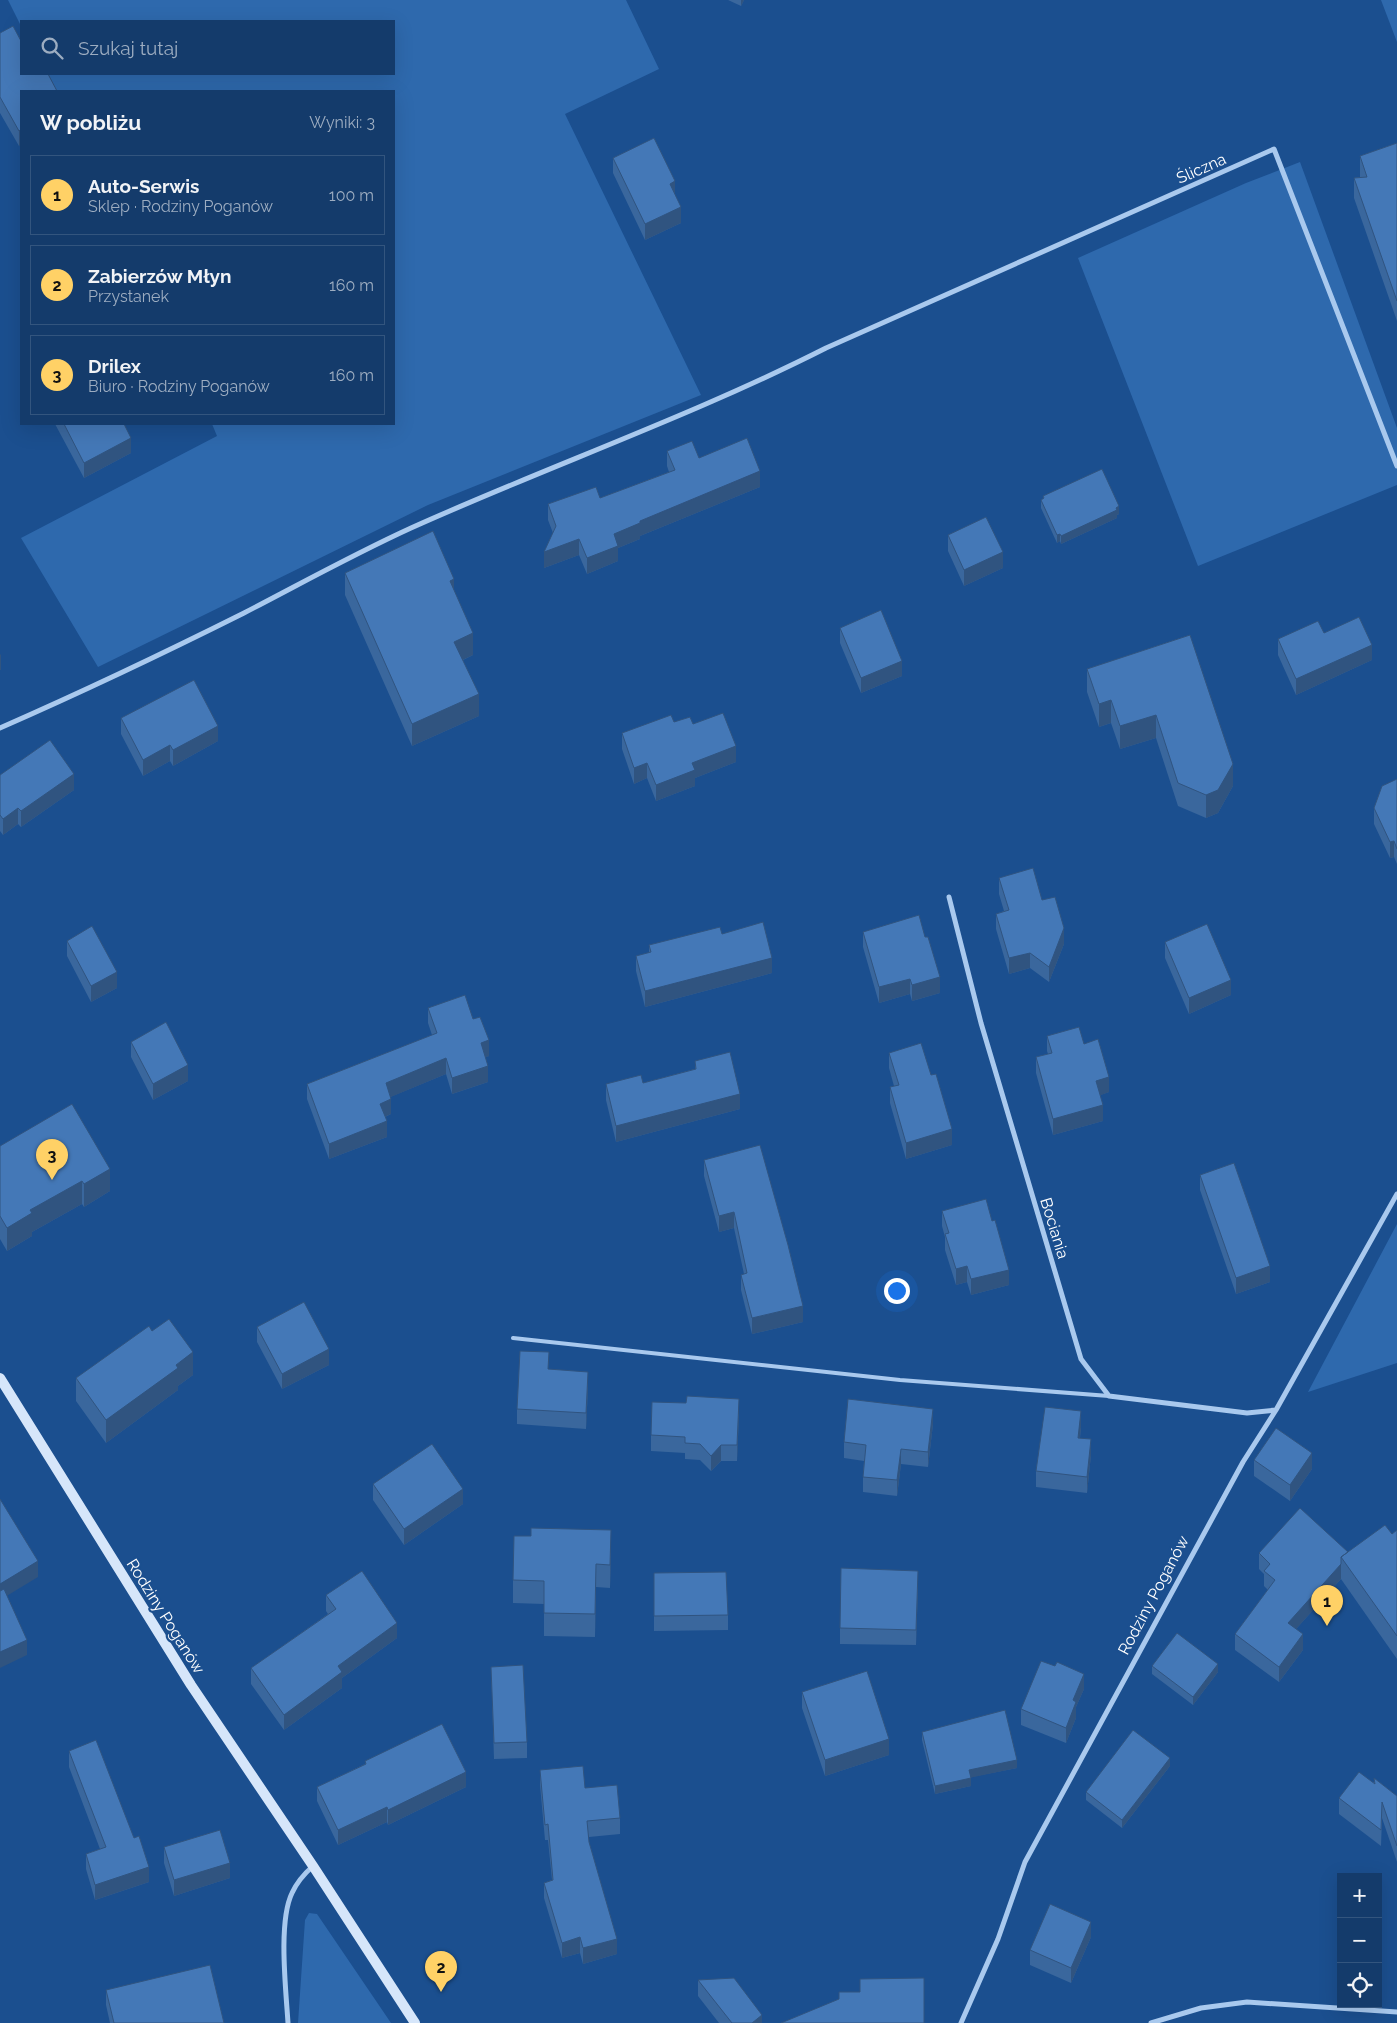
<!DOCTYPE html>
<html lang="pl">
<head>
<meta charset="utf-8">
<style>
  :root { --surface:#143b6b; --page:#1d4271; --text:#f1f3f6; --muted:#9dadc1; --line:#33557e; --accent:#ffd166 }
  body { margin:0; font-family:Raleway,sans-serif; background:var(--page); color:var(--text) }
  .controls { position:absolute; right:15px; bottom:15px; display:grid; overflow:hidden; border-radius:0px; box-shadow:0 5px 20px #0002 }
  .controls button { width:45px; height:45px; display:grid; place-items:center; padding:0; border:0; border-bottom:1px solid var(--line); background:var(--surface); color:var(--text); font:25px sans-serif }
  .you { position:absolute; left:896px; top:1290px; width:18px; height:18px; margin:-12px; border:4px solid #fff; border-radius:50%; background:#1a73e8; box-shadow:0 0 0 8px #1a73e833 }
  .badge { display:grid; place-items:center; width:32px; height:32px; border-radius:50%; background:var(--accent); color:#111; font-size:16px; font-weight:700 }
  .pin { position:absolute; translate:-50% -41px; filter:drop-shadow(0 1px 2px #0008) }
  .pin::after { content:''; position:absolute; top:26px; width:18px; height:15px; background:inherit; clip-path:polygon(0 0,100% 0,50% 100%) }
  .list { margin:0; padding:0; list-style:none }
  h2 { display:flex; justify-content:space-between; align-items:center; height:65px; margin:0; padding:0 20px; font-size:21px }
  h2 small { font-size:16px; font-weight:400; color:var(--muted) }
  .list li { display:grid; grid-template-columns:32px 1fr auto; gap:15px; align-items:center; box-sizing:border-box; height:80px; margin:0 10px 10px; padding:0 10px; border:1px solid var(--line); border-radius:0px }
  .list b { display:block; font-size:19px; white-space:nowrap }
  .list p { margin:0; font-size:16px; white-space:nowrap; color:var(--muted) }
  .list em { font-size:16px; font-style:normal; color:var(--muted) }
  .icon { flex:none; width:28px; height:28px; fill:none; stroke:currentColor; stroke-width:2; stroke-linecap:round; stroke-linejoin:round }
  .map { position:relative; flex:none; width:1397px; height:2023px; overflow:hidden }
  .search { position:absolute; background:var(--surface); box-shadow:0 5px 20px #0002; left:20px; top:20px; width:375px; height:55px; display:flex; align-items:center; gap:12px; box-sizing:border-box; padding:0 18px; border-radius:0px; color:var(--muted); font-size:19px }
  .panel { position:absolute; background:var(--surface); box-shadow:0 5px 20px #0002; left:20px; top:90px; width:375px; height:335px; border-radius:0px }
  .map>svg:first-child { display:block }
</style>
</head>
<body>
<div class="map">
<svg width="1397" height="2023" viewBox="0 0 1397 2023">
  <rect width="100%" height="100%" fill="#1b4f8f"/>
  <!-- green -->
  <path fill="#2e69ad" d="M8,0H626L659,69L565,114L701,395L428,505L98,667L21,538L217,436L212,424H394V91H53L45,74H394V21H21V26Z
    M1381,0H1397V42Z
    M1300,162L1397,428V485L1198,566L1078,258L1246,183Z
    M1397,1224V1363L1308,1392Z
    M309,1913L317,1914L391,2023H298L305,1920Z"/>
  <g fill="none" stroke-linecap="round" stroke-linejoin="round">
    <!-- lane -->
    <path stroke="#a9c9ee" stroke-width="4" d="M513,1338L900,1380L1109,1396"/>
    <!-- street -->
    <path stroke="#a9c9ee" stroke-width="5" d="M0,728C82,692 164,653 244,613C300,584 354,554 411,528C549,466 692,416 826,348L1274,149L1397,466
      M949,897L981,1023L1081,1359L1109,1396L1247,1413L1276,1410
      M288,2023C286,1990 278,1922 292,1893C297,1882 304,1874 313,1866
      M961,2023L998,1939L1025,1862L1243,1462L1276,1410L1397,1194
      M1151,2023L1201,2008L1247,2002L1397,2012"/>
    <!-- secondary -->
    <path stroke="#d6e6fa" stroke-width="10" d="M0,1378L191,1685L313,1866L415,2023"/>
  </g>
  <!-- wall -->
  <path fill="#3a679d" d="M728,0H744L741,6Z
    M0,33L21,74L19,146L0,113Z
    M1397,143V321L1354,198V178L1360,177V156Z
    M613,158L681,223L645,240L613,173Z
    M55,424H124L131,453L84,478Z
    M667,451L699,458L760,487L640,536V539L618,548V561L587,574L579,555L544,568L553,533L548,520V504L600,498L669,472L667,466Z
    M1043,496L1119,514L1117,515V518L1061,544L1060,541L1057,543L1041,508V500L1043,499Z
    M948,535L1003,568L964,586L948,551Z
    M345,573L454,592L473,655L463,660L479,716L412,746L345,595Z
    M840,628L902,676L861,693L840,643Z
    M1324,633L1372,660L1296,695L1278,655V639Z
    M1190,635L1233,786L1218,813L1206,818L1178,806L1156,738L1120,749L1111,723L1099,727L1087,692V669Z
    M121,718L218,741L173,766L170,761L143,776L121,734Z
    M674,722L693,724L736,762L695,778V786L656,801L647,778L634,784L622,749V733Z
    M0,775L74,790L21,827L18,824L3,835L0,831Z
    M1397,779V864L1394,857L1390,858L1374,824V808Z
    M999,878L1042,900L1064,944L1049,982L1030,968L1009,974L996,929V914L1004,911L999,894Z
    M863,932L940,993L912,1001L910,994L879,1003L863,947Z
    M722,934L772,973L645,1007L636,971V956L649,953V945Z
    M67,941L117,988L91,1002L67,956Z
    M1165,942L1231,995L1189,1014L1165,958Z
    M428,1008L473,1019L489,1056L485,1057L488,1082L452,1094L446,1074L390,1097L391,1114L385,1117L387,1137L329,1159L307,1099V1084L432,1035L428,1023Z
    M1047,1036L1109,1092L1100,1095L1103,1121L1053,1135L1036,1073V1057L1048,1054L1047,1051Z
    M131,1042L188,1081L153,1100L131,1057Z
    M889,1053L952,1145L906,1159L890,1103V1087L894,1086L889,1068Z
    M695,1061L740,1109L616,1142L606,1100V1084L643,1083L695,1069Z
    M0,1146L110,1191L84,1207L82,1204L32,1232V1236L7,1251L0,1239Z
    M704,1160L803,1322L752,1334L741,1290V1275L744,1274L734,1228L719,1232L704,1176Z
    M1200,1175L1270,1282L1236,1294L1200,1190Z
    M942,1211L1009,1285L971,1295L967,1282L956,1285L945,1250V1237L942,1226Z
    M257,1327L329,1365L282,1389L257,1342Z
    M152,1331L193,1375L178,1386V1390L106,1443L76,1401V1378Z
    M588,1387L586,1429L517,1424V1409Z
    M739,1414L737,1461H721L711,1471L700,1460L685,1459V1453L651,1451V1435Z
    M933,1424L928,1467L901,1464L897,1496L863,1492V1477L864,1461L844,1458V1442Z
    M1081,1427L1080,1438L1091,1455L1087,1493L1036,1487V1471Z
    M1254,1460L1312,1469L1290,1501L1254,1476Z
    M373,1484L463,1504L404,1545L373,1500Z
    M1397,1530V1659L1341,1579L1296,1629L1303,1650L1279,1682L1235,1650V1634L1268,1590L1264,1586V1574L1259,1569V1553L1348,1552L1392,1534Z
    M611,1553L610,1588L596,1587L595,1637L544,1636V1604L513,1603V1580Z
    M654,1573L728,1615V1630L654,1631Z
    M918,1586L916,1645L840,1644V1628Z
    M326,1595L397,1638L342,1678V1688L284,1730L251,1684V1668L328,1614L326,1611Z
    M1152,1666L1218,1672L1193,1705L1152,1674Z
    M491,1667L527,1742V1758L494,1759Z
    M1084,1689L1076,1707V1718L1066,1743L1021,1725V1709Z
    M802,1692L889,1755L825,1776L802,1708Z
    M922,1732L1017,1768L971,1777V1786L935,1794L922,1740Z
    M69,1751L149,1882L95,1900L86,1869V1854L100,1849L69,1767Z
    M365,1761L466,1787L388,1825L387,1822L338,1845L317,1801V1787L365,1764Z
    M1170,1766L1122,1828L1086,1800V1792Z
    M540,1770L585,1788L620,1818V1834L589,1837V1842L617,1954L583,1964L580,1953L562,1958L544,1898V1883L552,1880L548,1840H545L540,1785Z
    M1374,1778L1397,1796V1862L1382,1818L1381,1846L1339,1814V1798L1374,1782Z
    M164,1847L230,1878L174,1896L164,1863Z
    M1091,1937L1071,1983L1030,1965V1950Z
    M698,1980L762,2023H719L698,1996Z
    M106,1990L224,2023H110L106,2005Z"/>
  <!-- shaded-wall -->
  <path fill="#305480" d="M741,0H744L741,6Z
    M21,129V145L19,146V131Z
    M675,181V197L670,184Z
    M681,207V223L645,240V224Z
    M131,438V453L84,478V463Z
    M760,471V487L640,536V539L618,548V561L587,574V558L614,534L640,521Z
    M1119,506V514L1117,515V518L1061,544V536Z
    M1060,534V541L1057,543V535Z
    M579,539V555L544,568V552Z
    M1003,552V568L964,586V570Z
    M454,579V601L450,581Z
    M473,633V655L454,664V642Z
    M1372,645V660L1296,695V679Z
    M1,654V670H0V655Z
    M902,661V676L861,693V678Z
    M479,694V716L412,746V724Z
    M1111,700V723L1099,727V704Z
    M1156,715V738L1120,749V726Z
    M218,726V741L173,766V750Z
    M170,745V761L143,776V760Z
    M736,746V762L695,778V786L656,801V785L692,763Z
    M647,763V778L634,784V768Z
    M1233,764V786L1218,813L1206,818V795Z
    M74,774V790L21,827V811Z
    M18,808V824L3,835V819Z
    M1394,841V857L1390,858V842Z
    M1064,928V944L1049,982V967Z
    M1030,953V968L1009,974V958Z
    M772,958V973L645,1007V991Z
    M117,972V988L91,1002V986Z
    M940,977V993L912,1001V985Z
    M910,979V994L879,1003V987Z
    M1231,980V995L1189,1014V998Z
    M489,1040V1056L481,1059V1043Z
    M446,1058V1074L386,1099V1083Z
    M188,1065V1081L153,1100V1084Z
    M488,1066V1082L452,1094V1078Z
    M1109,1077V1092L1096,1097V1081Z
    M740,1094V1109L616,1142V1126Z
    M391,1099V1114L380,1119V1104Z
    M1103,1105V1121L1053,1135V1119Z
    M387,1121V1137L329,1159V1144Z
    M952,1129V1145L906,1159V1143Z
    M110,1169V1191L84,1207V1184Z
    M82,1181V1204L32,1232V1236L7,1251V1228L30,1210Z
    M734,1212V1228L719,1232V1216Z
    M967,1266V1282L956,1285V1269Z
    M1270,1266V1282L1236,1294V1278Z
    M1009,1270V1285L971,1295V1279Z
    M803,1306V1322L752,1334V1318Z
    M329,1349V1365L282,1389V1374Z
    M193,1352V1375L178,1386V1390L106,1443V1420Z
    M588,1372V1387L586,1429V1413Z
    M739,1399V1414L737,1461V1445Z
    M933,1409V1424L928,1467V1452Z
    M1081,1411V1427L1078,1454V1438Z
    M1091,1439V1455L1087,1493V1477Z
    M721,1445V1461L711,1471V1456Z
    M901,1449V1464L897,1496V1480Z
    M1312,1453V1469L1290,1501V1485Z
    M463,1489V1504L404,1545V1529Z
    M611,1530V1553L610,1588V1565Z
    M38,1561V1577L0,1600V1584Z
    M596,1564V1587L595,1637V1614Z
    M1341,1564V1579L1288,1638V1623Z
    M918,1571V1586L916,1645V1630Z
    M397,1623V1638L342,1678V1688L284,1730V1715L338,1666Z
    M1303,1634V1650L1279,1682V1667Z
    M27,1640V1655L0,1668V1652Z
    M1218,1664V1672L1193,1705V1697Z
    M1084,1674V1689L1076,1707V1718L1066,1743V1728L1073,1700Z
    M889,1739V1755L825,1776V1760Z
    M1170,1758V1766L1122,1828V1820Z
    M1017,1760V1768L969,1778V1770Z
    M466,1772V1787L388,1825V1810Z
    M971,1778V1786L935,1794V1786Z
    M387,1807V1822L338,1845V1830Z
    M230,1863V1878L174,1896V1880Z
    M149,1867V1882L95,1900V1885Z
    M1091,1922V1937L1071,1983V1968Z
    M580,1937V1953L562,1958V1943Z
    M617,1939V1954L583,1964V1948Z
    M762,2015V2023H752Z"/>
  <!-- building -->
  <path fill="#4478b7" stroke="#305480" d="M13,26L21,41V74H48L57,91H21V129L19,131L0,97V33Z
    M654,138L675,181L670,184L681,207L645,224L613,158Z
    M1397,143V301L1354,178L1367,177L1360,156Z
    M64,424H124L131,438L84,463Z
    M747,438L760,471L640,521V523L614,534L618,546L587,558L579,539L544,552L556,526L548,504L596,487L600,498L675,470L667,451L692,441L699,458Z
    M1102,469L1119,506L1116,508L1117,510L1061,536L1060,534L1057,535L1041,500L1044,498L1043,496Z
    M986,517L1003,552L964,570L948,535Z
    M433,531L454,579L450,581L473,633L454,642L479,694L412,724L345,573Z
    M881,610L902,661L861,678L840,628Z
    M1359,617L1372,645L1296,679L1278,639L1318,621L1324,633Z
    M1190,635L1233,764L1218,790L1206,795L1178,783L1156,715L1120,726L1111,700L1099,704L1087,669Z
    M194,680L218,726L173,750L170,745L143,760L121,718Z
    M723,713L736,746L692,763L695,770L656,785L647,763L634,768L622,733L671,715L674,722L690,717L693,724Z
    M50,740L74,774L21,811L18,808L3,819L0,815V775Z
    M1397,779V849L1394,841L1390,842L1374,808L1382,786Z
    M1033,868L1042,900L1055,897L1064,928L1049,967L1030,953L1009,958L996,914L1009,910L999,878Z
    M919,915L925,937H928L940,977L912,985L910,979L879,987L863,932Z
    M763,922L772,958L645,991L636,956L651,952L649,945L720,927L722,934Z
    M1207,924L1231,980L1189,998L1165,942Z
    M92,926L117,972L91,986L67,941Z
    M465,995L473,1019L480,1017L489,1040L481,1043L488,1066L452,1078L446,1058L386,1083L391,1099L380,1104L387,1121L329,1144L307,1084L437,1033L428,1008Z
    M166,1022L188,1065L153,1084L131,1042Z
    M1079,1027L1084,1044L1098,1039L1109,1077L1096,1081L1103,1105L1053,1119L1036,1057L1052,1053L1047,1036Z
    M921,1043L931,1075L936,1074L952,1129L906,1143L890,1087L899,1085L889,1053Z
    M730,1052L740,1094L616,1126L606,1084L641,1075L643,1083L696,1069L695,1061Z
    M72,1104L110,1169L84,1184L82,1181L30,1210L32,1213L7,1228L0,1216V1146Z
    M760,1145L788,1245L803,1306L752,1318L741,1275L747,1273L734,1212L719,1216L704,1160Z
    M1234,1163L1270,1266L1236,1278L1200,1175Z
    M986,1199L992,1221L995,1220L1009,1270L971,1279L967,1266L956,1269L945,1234L949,1233L942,1211Z
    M304,1302L329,1349L282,1374L257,1327Z
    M169,1319L193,1352L176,1365L178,1368L106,1420L76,1378L149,1326L152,1331Z
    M520,1351L549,1352L548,1369L588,1372L586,1413L517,1409Z
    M687,1396L739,1399L737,1445H721L711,1456L700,1444L685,1443V1437L651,1435L652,1402L686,1403Z
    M848,1399L933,1409L928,1452L901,1449L897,1480L863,1477L866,1445L844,1442Z
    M1045,1407L1081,1411L1078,1438L1091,1439L1087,1477L1036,1471Z
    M1276,1428L1312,1453L1290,1485L1254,1460Z
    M432,1444L463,1489L404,1529L373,1484Z
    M0,1499L38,1561L0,1584Z
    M1300,1508L1348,1552L1341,1557V1564L1288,1623L1303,1634L1279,1667L1235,1634L1275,1580L1264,1571L1270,1564L1259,1553Z
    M1385,1525L1392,1534L1397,1530V1636L1341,1557Z
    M531,1528L611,1530L610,1565L596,1564L595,1614L544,1613V1581L513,1580L514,1536H531Z
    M841,1568L918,1571L916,1630L840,1628Z
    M362,1571L397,1623L338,1666L342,1672L284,1715L251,1668L336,1609L326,1595Z
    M726,1572L728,1615L654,1616V1573Z
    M4,1589L27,1640L0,1652V1591Z
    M1177,1633L1218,1664L1193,1697L1152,1666Z
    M1041,1661L1055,1666L1057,1662L1084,1674L1073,1700L1076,1702L1066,1728L1021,1709Z
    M523,1665L527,1742L494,1743L491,1667Z
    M867,1671L889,1739L825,1760L802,1692Z
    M1005,1710L1017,1760L969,1770L971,1778L935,1786L922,1732Z
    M442,1724L466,1772L388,1810L387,1807L338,1830L317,1787L366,1764L365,1761Z
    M1133,1730L1170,1758L1122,1820L1086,1792Z
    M96,1740L134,1838L139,1836L149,1867L95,1885L86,1854L106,1847L69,1751Z
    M583,1766L585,1788L617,1785L620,1818L587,1821L589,1842L617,1939L583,1948L580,1937L562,1943L544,1883L553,1880L548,1824L545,1825L540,1770Z
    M1359,1772L1375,1784L1374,1778L1397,1796V1846L1382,1802L1381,1830L1339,1798Z
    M220,1830L230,1863L174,1880L164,1847Z
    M1050,1904L1091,1922L1071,1968L1030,1950Z
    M210,1965L224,2023H114L106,1990Z
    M734,1978L762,2015L752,2023H732L698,1980Z
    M924,1978V2023H781L839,1999V1992H860V1979Z"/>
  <g text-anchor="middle" stroke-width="4.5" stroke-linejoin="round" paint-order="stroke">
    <!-- street labels -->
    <g font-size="16" fill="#fff" stroke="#1b4f8f">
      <text transform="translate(1201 168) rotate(-24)" y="6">Śliczna</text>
      <text transform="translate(1055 1228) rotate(73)" y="6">Bociania</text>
      <text transform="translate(1153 1595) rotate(-62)" y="6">Rodziny Poganów</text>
      <text transform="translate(166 1616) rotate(58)" y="6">Rodziny Poganów</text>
    </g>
  </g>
</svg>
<div class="controls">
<button>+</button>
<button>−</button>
<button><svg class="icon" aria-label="locate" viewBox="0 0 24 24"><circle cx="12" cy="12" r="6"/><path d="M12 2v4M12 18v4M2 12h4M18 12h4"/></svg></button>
</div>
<div class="you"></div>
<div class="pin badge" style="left:1327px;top:1626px">1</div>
<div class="pin badge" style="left:441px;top:1992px">2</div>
<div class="pin badge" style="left:52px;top:1180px">3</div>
<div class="search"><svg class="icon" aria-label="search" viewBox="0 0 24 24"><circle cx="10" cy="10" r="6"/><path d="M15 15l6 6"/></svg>Szukaj tutaj</div>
<section class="panel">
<h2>W pobliżu<small>Wyniki: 3</small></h2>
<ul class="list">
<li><span class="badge">1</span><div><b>Auto-Serwis</b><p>Sklep · Rodziny Poganów</p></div><em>100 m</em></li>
<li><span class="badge">2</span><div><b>Zabierzów Młyn</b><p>Przystanek</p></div><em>160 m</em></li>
<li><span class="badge">3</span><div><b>Drilex</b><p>Biuro · Rodziny Poganów</p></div><em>160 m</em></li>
</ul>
</section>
</div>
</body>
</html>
